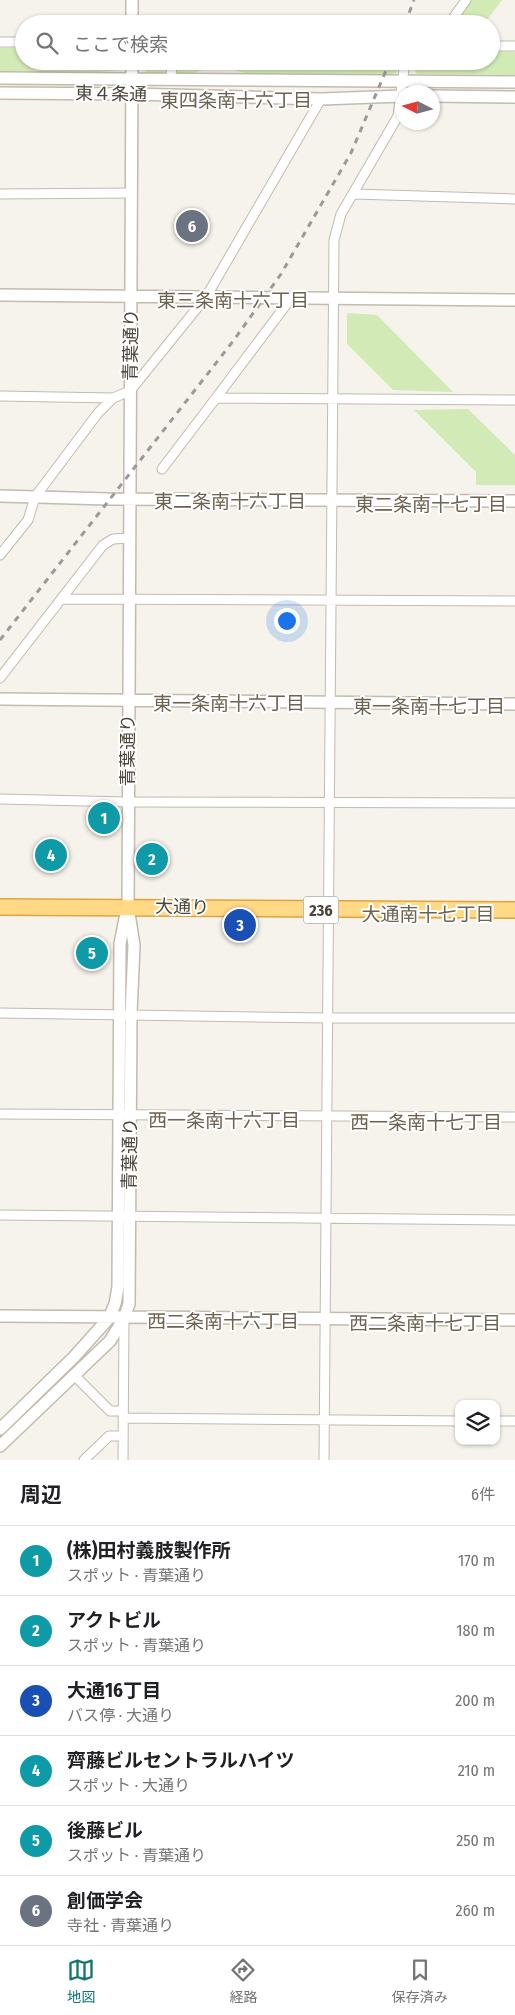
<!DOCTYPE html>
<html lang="ja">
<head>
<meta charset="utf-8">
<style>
  :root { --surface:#fff; --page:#f2f2f2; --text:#202124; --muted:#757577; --line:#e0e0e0; --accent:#0f766e }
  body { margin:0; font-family:"Fira Sans Condensed","Noto Sans JP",sans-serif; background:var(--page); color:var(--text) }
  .controls { position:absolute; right:15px; bottom:15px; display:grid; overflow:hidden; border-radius:10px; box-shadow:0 1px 4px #0004 }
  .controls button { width:45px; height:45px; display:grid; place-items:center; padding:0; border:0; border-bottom:1px solid var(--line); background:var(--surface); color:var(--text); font:25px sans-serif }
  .compass { position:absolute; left:395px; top:85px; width:45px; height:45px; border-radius:50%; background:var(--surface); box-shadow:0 1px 4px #0004; rotate:276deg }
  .you { position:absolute; left:286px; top:620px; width:18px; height:18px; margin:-12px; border:4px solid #fff; border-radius:50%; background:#1a73e8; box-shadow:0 0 0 8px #1a73e833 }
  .badge { display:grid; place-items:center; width:32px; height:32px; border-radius:50%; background:var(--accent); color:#fff; font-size:16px; font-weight:700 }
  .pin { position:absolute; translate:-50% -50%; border:2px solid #fff; box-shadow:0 1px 5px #0006 }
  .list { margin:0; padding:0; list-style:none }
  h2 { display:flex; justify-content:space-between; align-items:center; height:65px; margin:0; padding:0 20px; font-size:21px }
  h2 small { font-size:16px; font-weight:400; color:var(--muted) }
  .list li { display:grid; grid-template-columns:32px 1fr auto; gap:15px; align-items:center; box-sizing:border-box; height:70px; padding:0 20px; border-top:1px solid var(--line) }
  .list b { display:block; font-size:19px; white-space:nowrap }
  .list p { margin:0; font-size:16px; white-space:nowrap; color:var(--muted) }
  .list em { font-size:16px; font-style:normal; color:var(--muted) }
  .icon { flex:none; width:28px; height:28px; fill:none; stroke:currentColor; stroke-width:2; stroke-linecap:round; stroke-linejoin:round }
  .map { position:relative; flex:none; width:515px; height:1460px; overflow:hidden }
  .search { position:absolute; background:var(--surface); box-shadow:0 1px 4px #0004; left:15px; right:15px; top:15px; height:55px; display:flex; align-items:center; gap:12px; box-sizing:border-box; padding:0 18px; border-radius:28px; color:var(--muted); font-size:19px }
  .sheet { height:485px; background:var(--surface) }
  nav { display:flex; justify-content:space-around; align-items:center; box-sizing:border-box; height:70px; border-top:1px solid var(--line); background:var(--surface); font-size:14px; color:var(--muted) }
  nav a { display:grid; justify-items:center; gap:2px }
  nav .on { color:var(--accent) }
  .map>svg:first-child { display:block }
</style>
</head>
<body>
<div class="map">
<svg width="515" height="1460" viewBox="0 0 515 1460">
  <rect width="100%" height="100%" fill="#f6f3ec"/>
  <!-- green -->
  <path fill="#d2eab5" d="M471,0H502L484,24H453Z
    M0,48H24V61H124V66L120,70L100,72H0Z
    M491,51L515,52V75L417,74L413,68V61H491Z
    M144,61H398V63L397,72L390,77L257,76L230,69L203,70L186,75L150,73L144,70Z
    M347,313L377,315L453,392L393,390L347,344Z
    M468,409L515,455V485H476V472L414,410Z"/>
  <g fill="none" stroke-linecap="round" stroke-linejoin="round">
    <!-- minor casing -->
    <g stroke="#c2bbae" stroke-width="11">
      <path id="minor" d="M449,24L466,0
        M0,42H24
        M491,46H515
        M171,79L172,61
        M0,194L131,193
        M354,194L515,199
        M0,396L113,398
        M216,398L292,297
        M162,469L216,398L515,400
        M0,555L28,520L35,497L98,413L113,398L130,391L206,297L321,99
        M62,599L515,601
        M0,678L103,545L113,539L130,538
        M0,799L128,802L515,803
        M0,1013L327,1018H515
        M0,1114L515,1117
        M0,1215L515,1220
        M74,1375L110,1411H123
        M123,1418L459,1421
        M496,1421H515
        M84,1460L109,1436H123
        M123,1460L124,1318
        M324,1460L334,240L341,214L398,116L405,61"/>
    </g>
    <!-- tertiary casing -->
    <g stroke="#c2bbae" stroke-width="14">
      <path id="tertiary" d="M132,24V0
        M0,78L515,82
        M0,93L132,94L321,99L402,96
        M432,96L515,97
        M0,295L515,300
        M0,496L108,499L515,501
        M0,699L515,704
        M0,1316L515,1320
        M0,1429L74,1357L109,1318L115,1304L118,1287L120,944L126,913
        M0,1446L110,1341L124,1318L129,1304L131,1014L134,945L128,907L132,61"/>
    </g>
    <!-- trunk casing -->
    <g stroke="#e0a43c" stroke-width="18">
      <path id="trunk" d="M0,907L515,910"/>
    </g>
    <!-- minor -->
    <use href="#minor" stroke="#fff" stroke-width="9"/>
    <!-- tertiary -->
    <use href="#tertiary" stroke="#fff" stroke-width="11"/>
    <!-- trunk -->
    <use href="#trunk" stroke="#ffd985" stroke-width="15"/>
    <!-- rail -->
    <path stroke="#9a9a9a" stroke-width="3" stroke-dasharray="6 6" stroke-linecap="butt" d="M405,24L414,0
      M0,640L234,340L281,274L351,153L390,61"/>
  </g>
  <g text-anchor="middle" stroke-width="4" stroke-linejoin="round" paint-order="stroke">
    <!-- shield labels -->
    <rect fill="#fff" stroke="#817c74" stroke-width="1" x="303.5" y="896.5" width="35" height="27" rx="4"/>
    <g font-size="16" font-weight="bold" fill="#4b4439">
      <text x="321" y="916">236</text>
    </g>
    <!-- street labels -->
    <g font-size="18" fill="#4b4439" stroke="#fff">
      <text transform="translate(111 94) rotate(1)" y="6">東４条通</text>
      <text transform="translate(131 345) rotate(-89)" y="6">青葉通り</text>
      <text transform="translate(128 750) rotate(-90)" y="6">青葉通り</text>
      <text transform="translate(182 907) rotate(1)" y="6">大通り</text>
      <text transform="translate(130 1154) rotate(-89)" y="6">青葉通り</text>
    </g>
    <!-- neighbourhood labels -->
    <g font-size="19" fill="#6e6250" stroke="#fff">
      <text x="236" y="107">東四条南十六丁目</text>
      <text x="233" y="307">東三条南十六丁目</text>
      <text x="230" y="508">東二条南十六丁目</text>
      <text x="431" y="511">東二条南十七丁目</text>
      <text x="229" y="710">東一条南十六丁目</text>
      <text x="429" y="713">東一条南十七丁目</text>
      <text x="428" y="921">大通南十七丁目</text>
      <text x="224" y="1127">西一条南十六丁目</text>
      <text x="426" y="1129">西一条南十七丁目</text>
      <text x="223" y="1328">西二条南十六丁目</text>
      <text x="425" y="1330">西二条南十七丁目</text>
    </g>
  </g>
</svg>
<div class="controls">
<button><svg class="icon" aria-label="layers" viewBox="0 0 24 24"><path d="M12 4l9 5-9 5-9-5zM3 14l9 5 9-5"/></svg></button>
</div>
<svg class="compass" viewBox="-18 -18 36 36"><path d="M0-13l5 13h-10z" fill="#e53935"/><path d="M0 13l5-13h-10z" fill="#757577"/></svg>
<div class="you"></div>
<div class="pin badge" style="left:104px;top:818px;background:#0f9aa8">1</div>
<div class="pin badge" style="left:152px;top:859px;background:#0f9aa8">2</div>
<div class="pin badge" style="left:240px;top:925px;background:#1a4fb4">3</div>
<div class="pin badge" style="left:51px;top:855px;background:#0f9aa8">4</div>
<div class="pin badge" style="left:92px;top:953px;background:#0f9aa8">5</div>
<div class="pin badge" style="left:192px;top:226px;background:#6b7280">6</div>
<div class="search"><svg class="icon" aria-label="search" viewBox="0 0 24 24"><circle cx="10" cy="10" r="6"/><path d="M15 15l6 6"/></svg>ここで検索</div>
</div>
<section class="sheet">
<h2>周辺<small>6件</small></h2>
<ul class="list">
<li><span class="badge" style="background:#0f9aa8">1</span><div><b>(株)田村義肢製作所</b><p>スポット · 青葉通り</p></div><em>170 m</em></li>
<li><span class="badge" style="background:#0f9aa8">2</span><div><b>アクトビル</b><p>スポット · 青葉通り</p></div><em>180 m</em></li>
<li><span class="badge" style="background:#1a4fb4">3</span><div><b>大通16丁目</b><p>バス停 · 大通り</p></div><em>200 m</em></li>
<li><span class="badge" style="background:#0f9aa8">4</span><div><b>齊藤ビルセントラルハイツ</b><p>スポット · 大通り</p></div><em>210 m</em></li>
<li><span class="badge" style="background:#0f9aa8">5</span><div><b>後藤ビル</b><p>スポット · 青葉通り</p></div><em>250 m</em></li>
<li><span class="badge" style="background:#6b7280">6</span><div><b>創価学会</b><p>寺社 · 青葉通り</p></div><em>260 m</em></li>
</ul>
</section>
<nav>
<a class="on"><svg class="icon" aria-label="map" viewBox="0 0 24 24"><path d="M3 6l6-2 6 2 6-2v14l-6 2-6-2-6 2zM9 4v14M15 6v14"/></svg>地図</a>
<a><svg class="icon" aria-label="directions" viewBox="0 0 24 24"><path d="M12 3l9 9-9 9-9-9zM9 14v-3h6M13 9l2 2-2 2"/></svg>経路</a>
<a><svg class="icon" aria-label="saved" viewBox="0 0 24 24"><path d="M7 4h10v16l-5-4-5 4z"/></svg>保存済み</a>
</nav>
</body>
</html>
